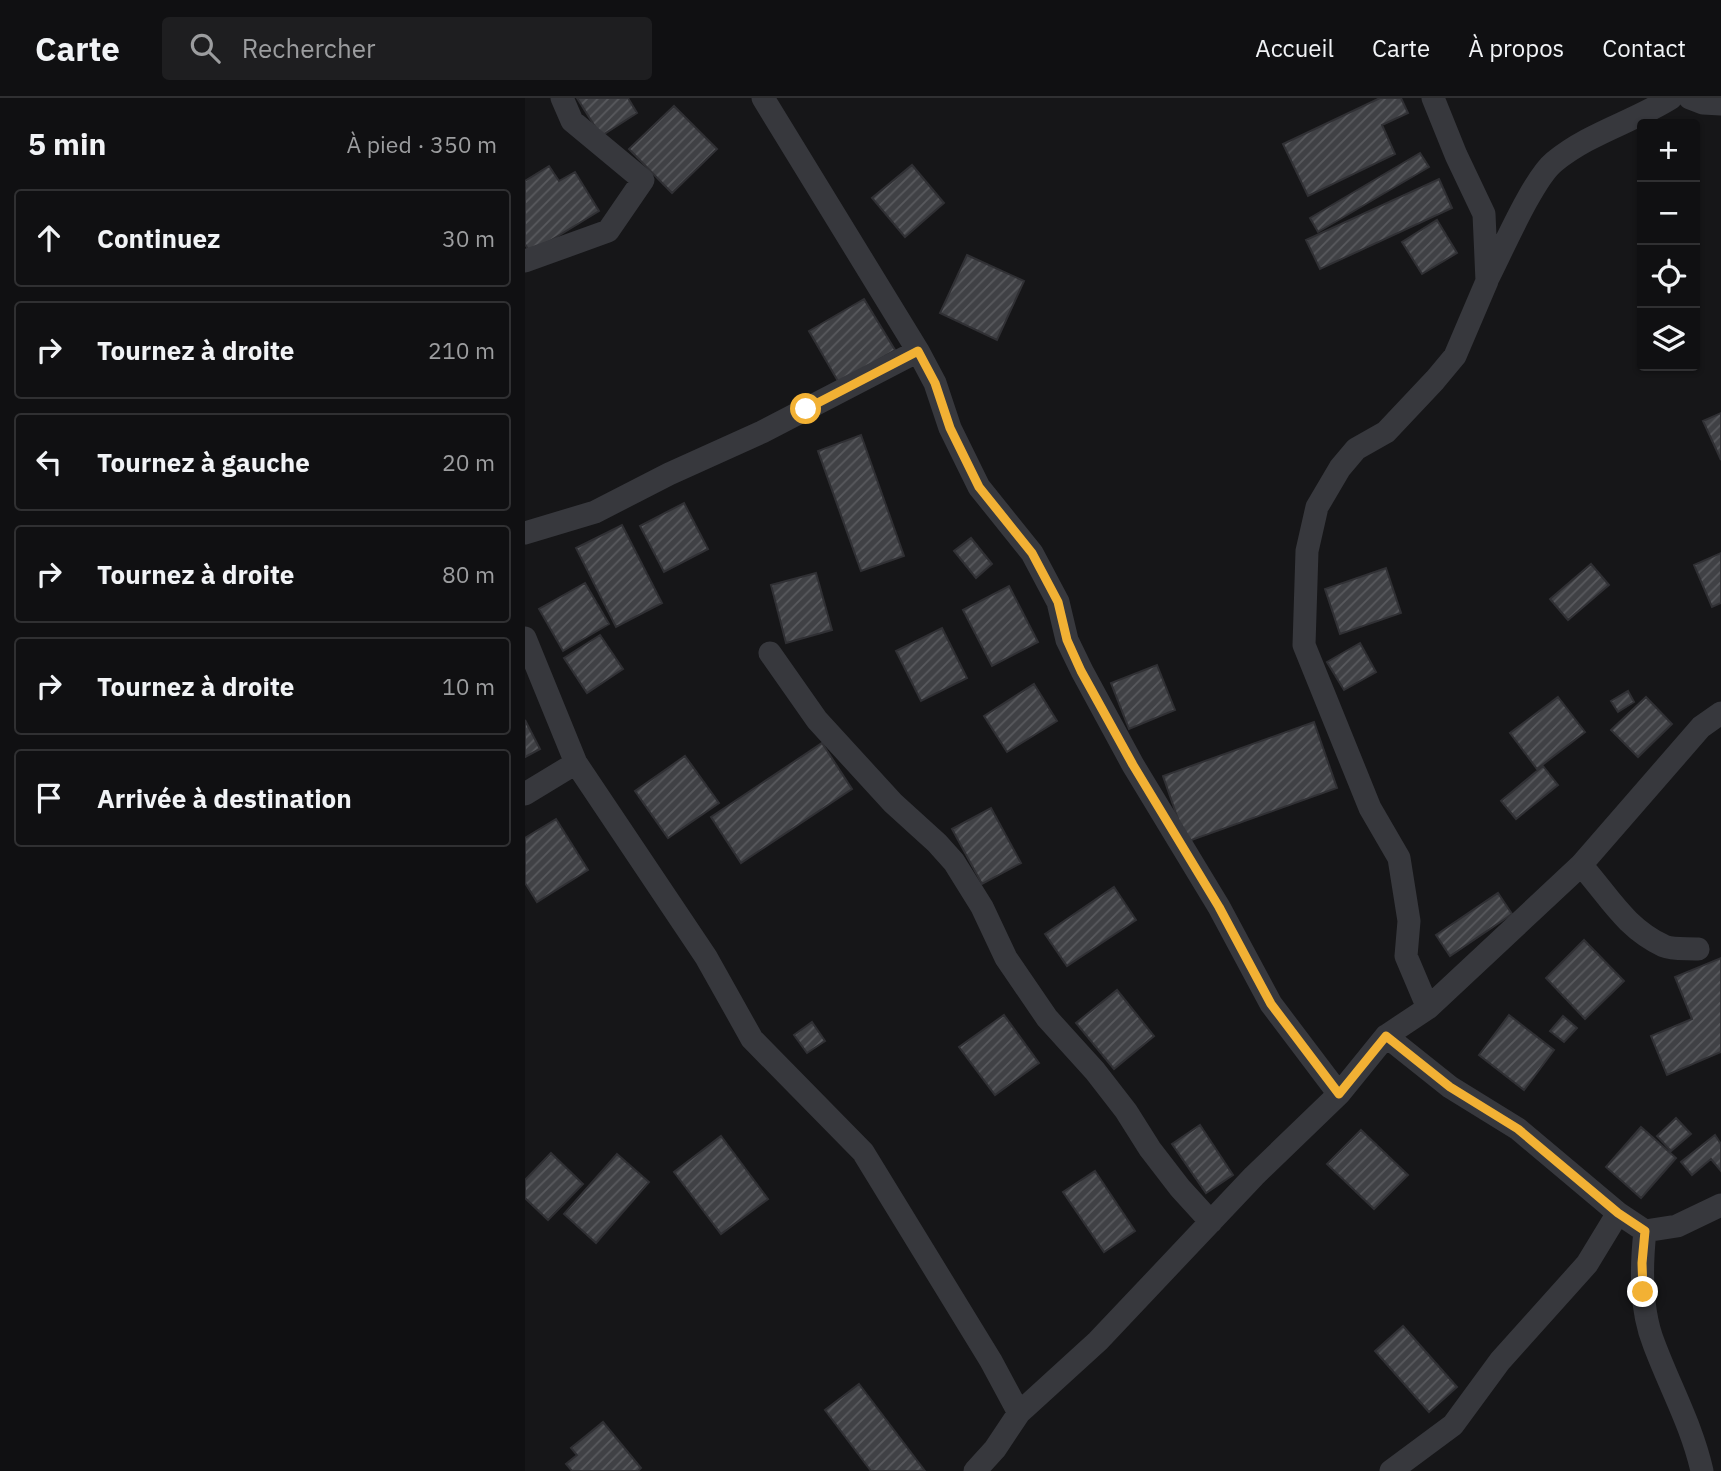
<!DOCTYPE html>
<html lang="fr">
<head>
<meta charset="utf-8">
<style>
  :root { --surface:#101012; --page:#1e1e20; --text:#f1f3f6; --muted:#9c9d9f; --line:#303032 }
  body { margin:0; font-family:"IBM Plex Sans",sans-serif; background:var(--page); color:var(--text) }
  .controls { position:absolute; right:21px; top:21px; display:grid; overflow:hidden; border-radius:7px; box-shadow:0 2px 5px #0004 }
  .controls button { width:63px; height:63px; display:grid; place-items:center; padding:0; border:0; border-bottom:2px solid var(--line); background:var(--surface); color:var(--text); font:35px sans-serif }
  .stop { position:absolute; width:21px; height:21px; margin:-16px; border:5px solid #f2b134; border-radius:50%; background:#fff }
  .stop.end { background:#f2b134; border-color:#fff; box-shadow:0 2px 7px #0008 }
  .list { margin:0; padding:0; list-style:none }
  h2 { display:flex; justify-content:space-between; align-items:center; height:91px; margin:0; padding:0 28px; font-size:30px }
  h2 small { font-size:23px; font-weight:400; color:var(--muted) }
  .list li { display:grid; grid-template-columns:46px 1fr auto; gap:21px; align-items:center; box-sizing:border-box; height:98px; margin:0 14px 14px; padding:0 14px; border:2px solid var(--line); border-radius:7px }
  .list b { display:block; font-size:26px; white-space:nowrap }
  .list em { font-size:23px; font-style:normal; color:var(--muted) }
  .icon { flex:none; width:38px; height:38px; fill:none; stroke:currentColor; stroke-width:2; stroke-linecap:round; stroke-linejoin:round }
  .map { position:relative; flex:none; width:1196px; height:1373px; overflow:hidden }
  header { display:flex; align-items:center; gap:42px; box-sizing:border-box; height:98px; padding:0 35px; background:var(--surface); border-bottom:2px solid var(--line) }
  header strong { font-size:33px }
  nav { display:flex; gap:38px; margin-inline-start:auto; font-size:24px }
  .search { width:490px; height:63px; background:var(--page); display:flex; align-items:center; gap:18px; box-sizing:border-box; padding:0 24px; border-radius:7px; color:var(--muted); font-size:26px }
  main { display:flex }
  aside { flex:1; background:var(--surface) }
  .map>svg:first-child { display:block }
</style>
</head>
<body>
<header>
<strong>Carte</strong>
<div class="search"><svg class="icon" aria-label="search" viewBox="0 0 24 24"><circle cx="10" cy="10" r="6"/><path d="M15 15l6 6"/></svg>Rechercher</div>
<nav><a>Accueil</a><a>Carte</a><a>À propos</a><a>Contact</a></nav>
</header>
<main>
<aside>
<h2>5 min<small>À pied · 350 m</small></h2>
<ul class="list">
<li><svg class="icon" aria-label="ahead" viewBox="0 0 24 24"><path d="M12 20V5M6 11l6-6 6 6"/></svg><div><b>Continuez</b></div><em>30 m</em></li>
<li><svg class="icon" aria-label="right" viewBox="0 0 24 24"><path d="M7 20v-9h11M14 6l5 5-5 5"/></svg><div><b>Tournez à droite</b></div><em>210 m</em></li>
<li><svg class="icon" aria-label="left" viewBox="0 0 24 24"><path d="M17 20v-9H6M10 6l-5 5 5 5"/></svg><div><b>Tournez à gauche</b></div><em>20 m</em></li>
<li><svg class="icon" aria-label="right" viewBox="0 0 24 24"><path d="M7 20v-9h11M14 6l5 5-5 5"/></svg><div><b>Tournez à droite</b></div><em>80 m</em></li>
<li><svg class="icon" aria-label="right" viewBox="0 0 24 24"><path d="M7 20v-9h11M14 6l5 5-5 5"/></svg><div><b>Tournez à droite</b></div><em>10 m</em></li>
<li><svg class="icon" aria-label="arrive" viewBox="0 0 24 24"><path d="M6 21V4h12l-3 4 3 4H6"/></svg><div><b>Arrivée à destination</b></div></li>
</ul>
</aside>
<div class="map">
<svg width="1196" height="1373" viewBox="0 0 1196 1373">
  <defs>
    <pattern id="building-hatch" width="6" height="6" patternUnits="userSpaceOnUse" patternTransform="scale(1.75)"><rect width="6" height="6" fill="#404145"/><path d="M-1 1l2-2M0 6l6-6M5 7l2-2" fill="none" stroke="#595a5e"/></pattern>
  </defs>
  <rect width="100%" height="100%" fill="#161618"/>
  <!-- building -->
  <path fill="url(#building-hatch)" stroke="#303034" stroke-width="2" d="M52,0H103L112,15L76,38Z
    M855,0H876L883,15L857,27L870,56L783,98L758,46Z
    M149,8L192,51L147,95L104,51Z
    M895,55L904,69L793,134L785,120Z
    M387,67L419,105L380,139L347,100Z
    M24,68L34,83L50,74L74,113L5,155L0,146V83Z
    M914,81L927,110L795,171L781,142Z
    M912,122L932,155L897,176L877,144Z
    M442,157L499,183L472,242L415,215Z
    M339,201L370,252L314,285L284,233Z
    M1196,315V362L1178,323Z
    M336,337L379,458L336,473L293,353Z
    M159,405L183,451L139,474L115,428Z
    M97,427L137,505L91,529L51,450Z
    M446,440L467,466L451,480L429,453Z
    M1196,455V505L1187,509L1169,467Z
    M1066,466L1084,487L1043,522L1025,501Z
    M861,470L876,515L815,536L800,491Z
    M291,475L307,532L261,545L246,487Z
    M60,485L84,526L38,553L14,511Z
    M484,488L513,544L467,568L438,512Z
    M417,530L442,580L396,603L371,553Z
    M75,537L98,571L62,595L39,560Z
    M835,545L851,574L819,592L802,564Z
    M632,567L650,612L604,631L586,585Z
    M509,586L532,623L482,654L459,618Z
    M1103,593L1109,604L1093,614L1086,603Z
    M1033,599L1060,634L1012,671L985,635Z
    M1121,599L1147,626L1113,659L1086,632Z
    M0,622L15,651L0,659Z
    M789,624L812,690L661,744L638,678Z
    M297,645L327,691L216,765L186,719Z
    M160,658L194,705L143,740L110,693Z
    M1018,668L1033,687L991,721L976,703Z
    M466,710L496,765L457,786L427,731Z
    M31,721L63,772L12,804L0,785V740Z
    M589,789L611,822L542,868L520,836Z
    M973,795L987,816L925,858L911,837Z
    M1059,842L1099,883L1060,921L1021,880Z
    M1196,860V954L1142,977L1126,938L1167,921L1150,879Z
    M592,892L629,938L589,971L551,925Z
    M479,917L514,965L470,997L434,949Z
    M984,917L1029,952L999,992L954,957Z
    M1038,918L1052,930L1039,944L1025,933Z
    M287,924L300,943L282,955L269,937Z
    M1151,1020L1166,1036L1146,1053L1132,1038Z
    M675,1027L708,1077L681,1095L647,1046Z
    M1116,1029L1151,1060L1116,1100L1081,1069Z
    M836,1032L883,1077L849,1111L802,1066Z
    M1190,1037L1196,1046V1073L1186,1061L1167,1077L1156,1064Z
    M196,1038L243,1101L196,1136L149,1074Z
    M26,1055L58,1086L23,1122L0,1100V1082Z
    M92,1056L124,1084L71,1145L39,1116Z
    M570,1073L610,1133L579,1154L538,1094Z
    M878,1228L932,1289L904,1314L850,1253Z
    M334,1286L400,1373H346L300,1312Z
    M78,1324L116,1370L113,1373H47L41,1366L52,1357L46,1350Z"/>
  <g fill="none" stroke-linecap="round" stroke-linejoin="round">
    <!-- street -->
    <path stroke="#37383d" stroke-width="23" d="M238,0L393,253L410,285L425,330L454,389L507,455L533,504L542,542L557,573L608,667L694,809L746,906L814,996
      M1165,0L1178,5L1196,6
      M0,163L83,133L118,82L47,23L37,0
      M963,180C977,153 1008,81 1029,64C1064,35 1108,24 1146,0
      M0,435L70,414L144,376L237,334L393,253
      M0,540L51,665L181,859L227,941L338,1054L466,1263L494,1315
      M245,555L292,622L368,705L412,745L429,764L457,809L481,860L522,920L570,973L601,1013L625,1051L655,1090L686,1124
      M0,696L51,665
      M1056,767C1084,798 1099,829 1139,848C1148,852 1163,850 1173,851
      M903,910L881,858L884,823L874,760L845,710L779,547L782,453L792,409L815,370L831,351L861,334L910,282L930,258L962,183L959,116L931,57L908,0
      M861,938L925,989L993,1031L1093,1115L1120,1133L1152,1128L1196,1107
      M1120,1133C1116,1170 1115,1211 1129,1246C1145,1289 1167,1328 1177,1373
      M450,1373L470,1351L494,1315L573,1243L729,1078L814,996L861,938L903,910L1056,767L1176,629L1196,615
      M866,1373L928,1327L975,1263L1062,1166L1093,1115"/>
  </g>
  <g fill="none" stroke-linecap="round" stroke-linejoin="round">
    <!-- route -->
    <path stroke="#f2b134" stroke-width="9" d="M281,311L393,253L410,285L425,330L454,389L507,455L533,504L542,542L556,573L608,667L694,809L746,906L814,996L861,938L925,989L993,1031L1093,1115L1120,1133L1117,1165L1118,1194"/>
  </g>
</svg>
<div class="controls">
<button>+</button>
<button>−</button>
<button><svg class="icon" aria-label="locate" viewBox="0 0 24 24"><circle cx="12" cy="12" r="6"/><path d="M12 2v4M12 18v4M2 12h4M18 12h4"/></svg></button>
<button><svg class="icon" aria-label="layers" viewBox="0 0 24 24"><path d="M12 4l9 5-9 5-9-5zM3 14l9 5 9-5"/></svg></button>
</div>
<div class="stop" style="left:281px;top:311px"></div>
<div class="stop end" style="left:1118px;top:1194px"></div>
</div>
</main>
</body>
</html>
